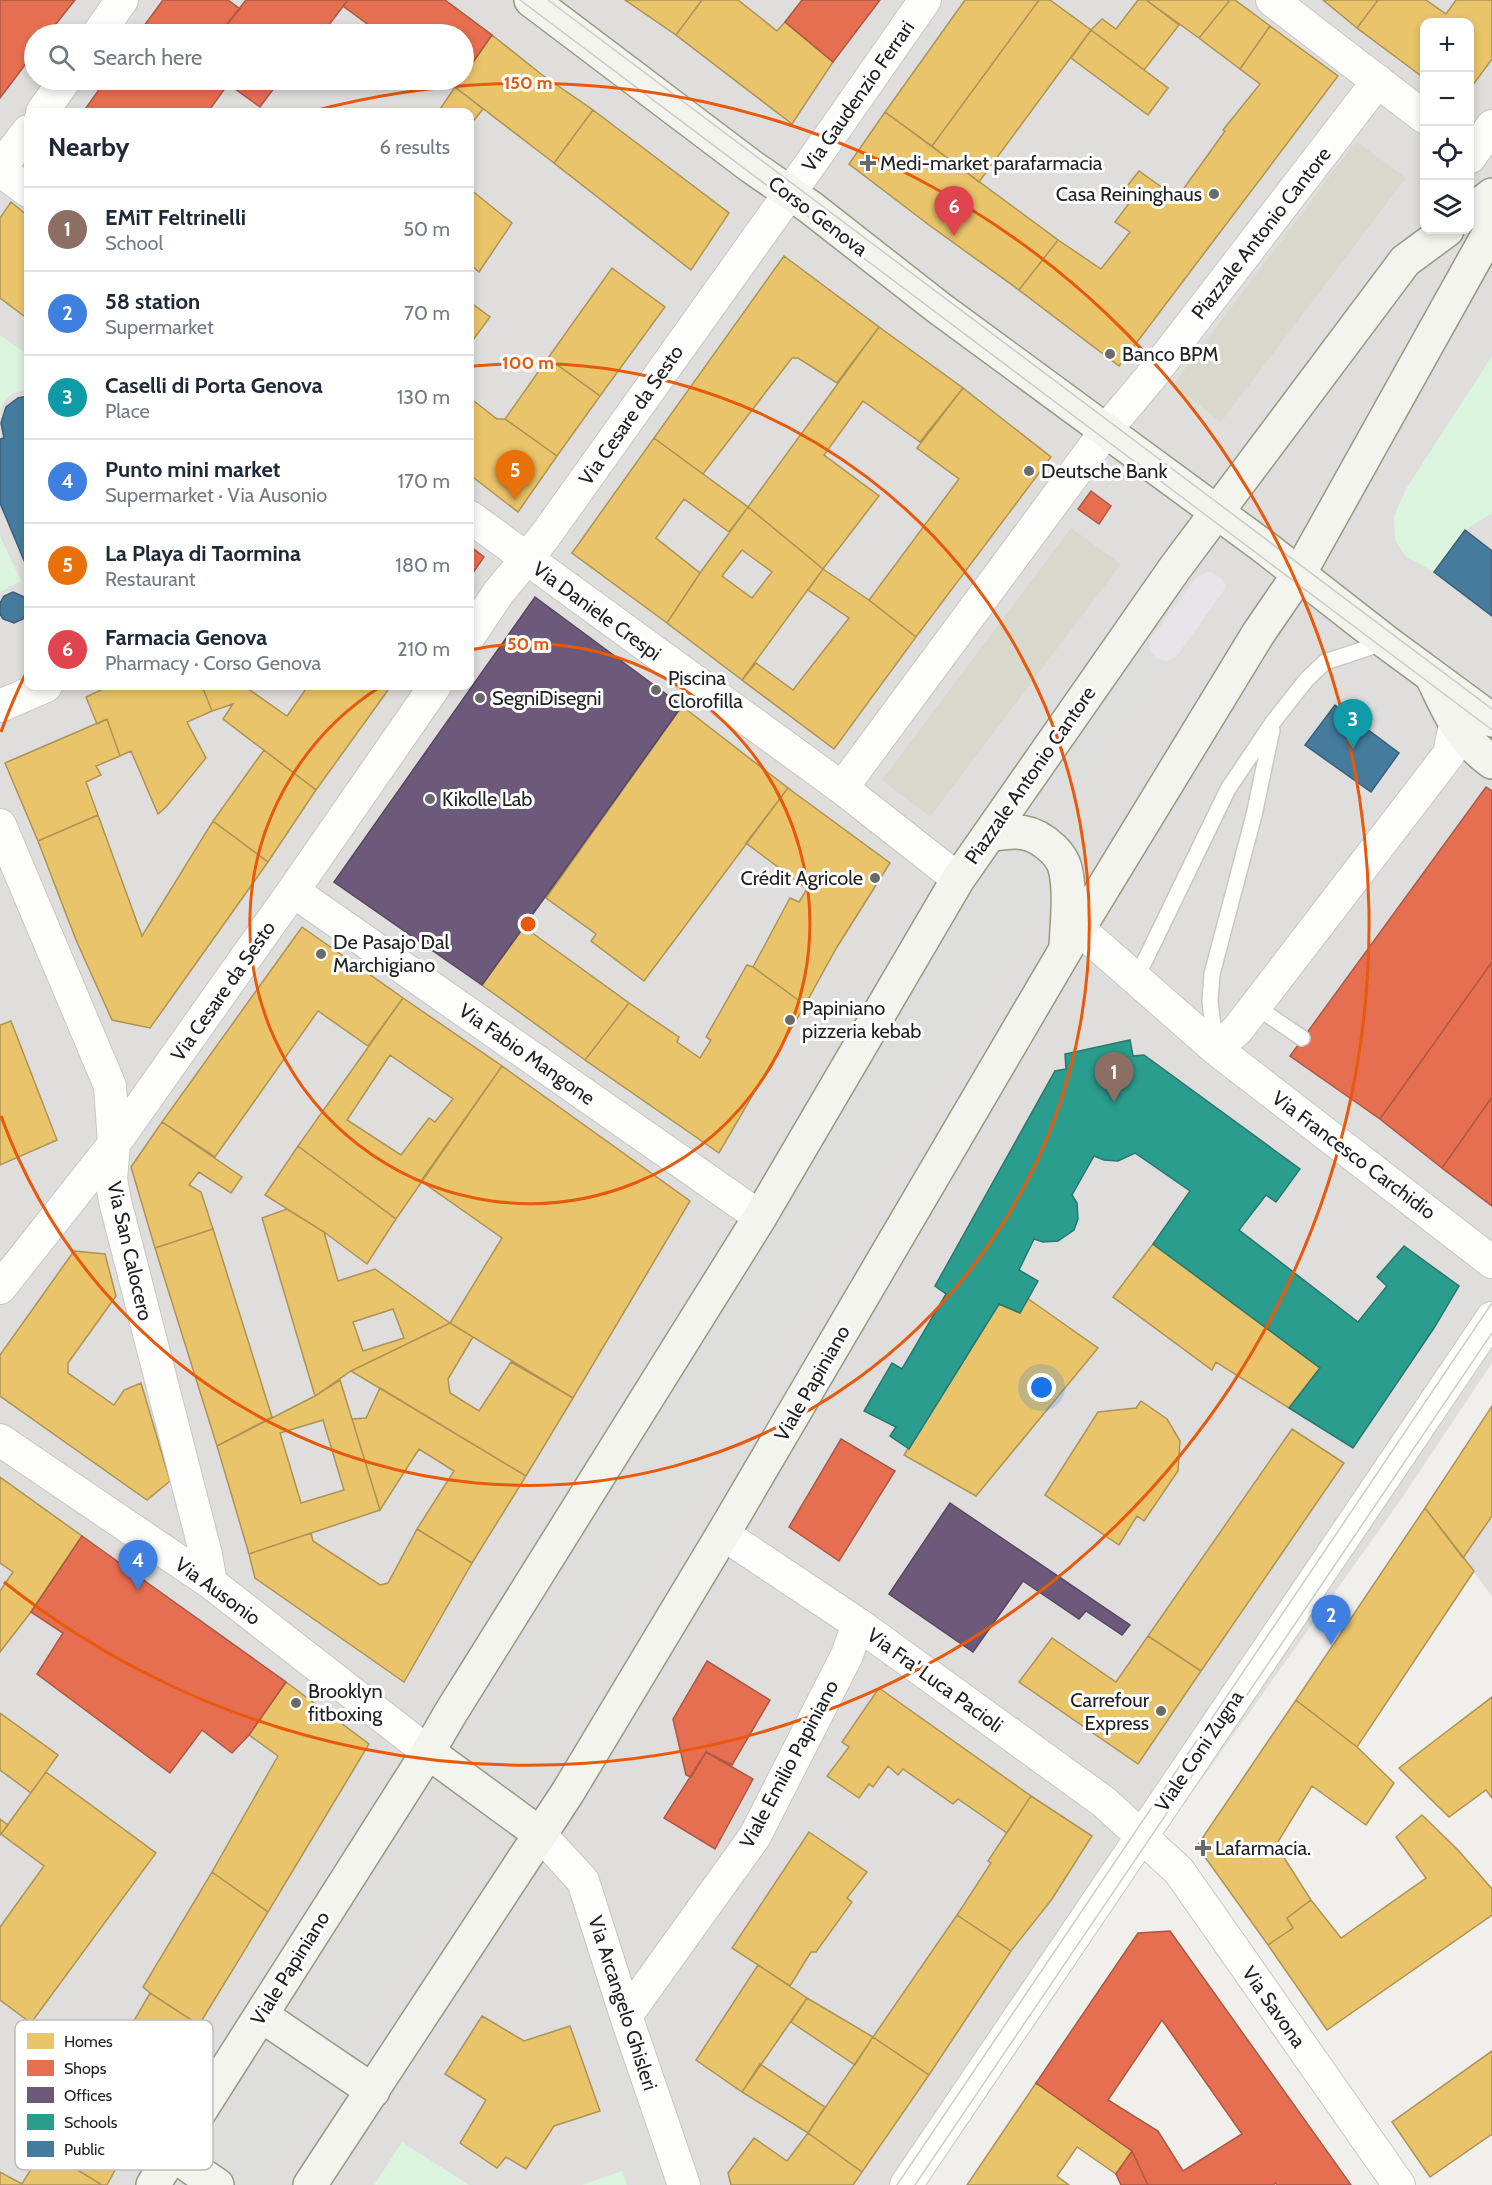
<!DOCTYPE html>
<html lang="en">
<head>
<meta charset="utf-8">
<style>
  :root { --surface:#fff; --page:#f2f2f3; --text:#1f2937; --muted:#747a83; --line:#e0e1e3; --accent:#6a6a68 }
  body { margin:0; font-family:Cabin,sans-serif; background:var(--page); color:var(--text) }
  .controls { position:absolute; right:18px; top:18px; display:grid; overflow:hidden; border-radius:12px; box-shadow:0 3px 9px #0003 }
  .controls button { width:54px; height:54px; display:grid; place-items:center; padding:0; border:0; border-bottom:2px solid var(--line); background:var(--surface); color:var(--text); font:30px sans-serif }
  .you { position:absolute; left:1042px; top:1388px; width:21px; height:21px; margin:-15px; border:4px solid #fff; border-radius:50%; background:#1a73e8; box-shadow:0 0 0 9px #1a73e833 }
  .badge { display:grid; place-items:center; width:39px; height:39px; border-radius:50%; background:var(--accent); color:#fff; font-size:20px; font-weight:700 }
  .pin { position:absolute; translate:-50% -50px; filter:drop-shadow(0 2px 3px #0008) }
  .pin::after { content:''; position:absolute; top:32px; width:21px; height:18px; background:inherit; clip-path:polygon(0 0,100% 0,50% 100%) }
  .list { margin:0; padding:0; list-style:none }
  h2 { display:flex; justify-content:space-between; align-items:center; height:78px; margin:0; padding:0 24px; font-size:26px }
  h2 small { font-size:20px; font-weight:400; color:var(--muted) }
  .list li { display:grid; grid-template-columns:39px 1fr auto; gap:18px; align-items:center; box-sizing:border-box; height:84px; padding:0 24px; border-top:2px solid var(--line) }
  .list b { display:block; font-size:22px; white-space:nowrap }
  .list p { margin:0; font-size:20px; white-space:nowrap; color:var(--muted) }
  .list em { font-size:20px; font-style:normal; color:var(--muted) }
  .icon { flex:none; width:33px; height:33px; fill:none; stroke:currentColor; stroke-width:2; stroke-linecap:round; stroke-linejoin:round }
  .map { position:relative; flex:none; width:1492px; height:2185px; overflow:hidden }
  .search { position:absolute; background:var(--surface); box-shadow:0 3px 9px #0003; left:24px; top:24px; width:450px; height:66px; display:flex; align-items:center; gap:15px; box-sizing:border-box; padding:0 21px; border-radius:33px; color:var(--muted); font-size:22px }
  .panel { position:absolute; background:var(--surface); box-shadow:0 3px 9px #0003; left:24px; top:108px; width:450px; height:582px; border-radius:12px }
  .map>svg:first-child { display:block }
</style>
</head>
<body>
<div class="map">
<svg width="1492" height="2185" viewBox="0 0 1492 2185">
  <rect width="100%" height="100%" fill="#f0efeb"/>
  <!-- residential -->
  <path fill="#dfdedc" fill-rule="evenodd" d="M0,0H1492V1363L1402,1498L997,2067L919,2185H0ZM1424,22H1470V230H1424ZM34,34H464V80H34ZM28,112H470V686H28Z
    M1492,1406V1596L1463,1558Z"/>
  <!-- religious -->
  <path fill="#dededc" d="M1151,638L1166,661L1083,783L1068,757Z
    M1019,848L1029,849L1051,869L1052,889L1048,898L521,1792L513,1794L467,1763L465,1756L992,863L999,855L1009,850Z
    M437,1805L484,1837L485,1843L264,2185H186L431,1807Z
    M554,1921L580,1925L668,2185H644Z"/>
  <!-- construction -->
  <path fill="#d8d8cd" d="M1356,141L1406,178L1221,422L1173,385Z
    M1071,528L1121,564L930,817L882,780Z"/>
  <!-- park -->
  <path fill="#dbf4de" d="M0,335L28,355V390C15,389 3,399 0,412Z
    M1492,356V513L1465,530L1434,572L1405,556L1395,539L1394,516L1406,489Z
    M0,536L21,581L0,592Z
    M402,2142L469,2185H374Z
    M622,2171L627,2185H582Z"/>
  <!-- plaza -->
  <path fill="#e7e5e9" d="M1207,572H1212L1223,580L1225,586L1224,590L1176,657L1166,661L1157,659L1151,652L1149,641L1196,578Z"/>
  <!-- homes -->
  <path fill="#e9c46a" stroke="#ad9354" stroke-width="1.5" fill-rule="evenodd" d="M625,0H702L676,35Z
    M702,0H738L777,31L785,22L833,62L792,124L676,35Z
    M965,0H1039L932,146L885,112Z
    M1039,0H1050L1091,30L979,182L932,146Z
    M1138,0H1146L1179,25L1144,70L1091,30L1102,19L1116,29Z
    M1146,0H1230L1199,38Z
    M1230,0H1235L1270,26L1240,69L1199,38Z
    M1323,0H1378L1357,28Z
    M1378,0H1426L1446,14L1456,0H1492V59L1470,89V22H1424V78L1357,28Z
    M1270,26L1338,76L1119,366L1019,290L1058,240L1101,269L1130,232L1115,222L1133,198L1124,190L1139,171L1177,198L1225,131L1223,130L1260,84L1240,69Z
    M1091,30L1168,88L1148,115L1071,58Z
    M492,35L541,74L593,110L554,163L455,87L460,80H464V75Z
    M455,87L483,109L470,125V112H438Z
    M593,110L729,213L691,270L554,163Z
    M885,112L1058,240L1019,290L929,225L849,164Z
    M470,189L512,223L479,272L470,264Z
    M11,202L28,216V319L0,298V218Z
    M784,256L879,327L837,383L798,358H792L703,474L654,438Z
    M612,268L665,307L600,396L548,358Z
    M470,302L490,317L470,344Z
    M879,327L963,388L920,442L863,401L824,455L879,496L823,569L748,507Z
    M548,358L600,396L557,456L505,419Z
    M963,388L1051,457L916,637L869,600L959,479L917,448Z
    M470,398L497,419H505L557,456L518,512L470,475Z
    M654,438L748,507L729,532L684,499L656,538L700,573L667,623L572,553Z
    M748,507L823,569L742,680L667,623L700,573ZM742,550L772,572L752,598L722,576Z
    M823,569L869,600L916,637L834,749L742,680L756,663L793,690L849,618L808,590Z
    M109,686H202L212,711L187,722L206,758L166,807L158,814L131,751L120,756L107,719L97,724L86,697Z
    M202,686H244L287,716L308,686H391L316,790L223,719L233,704L212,711Z
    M682,706L788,788L644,981L591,941L596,934L546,898Z
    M107,719L120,756L96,766L101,775L86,782L98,815L38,841L5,763Z
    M264,750L316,790L268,862L213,821Z
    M788,788L890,863L837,947L805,1005L753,967L790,898L799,902L807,889L746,843Z
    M98,815L142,936L213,821L268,862L150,1028L112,1020L76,940L38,841Z
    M302,927L403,998L368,1046L318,1011L215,1157L162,1122Z
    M524,927L629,1003L585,1060L482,985Z
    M747,965L753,967L805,1005L719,1153L585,1060L629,1003L679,1037L677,1042L700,1058L711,1040L706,1037Z
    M403,998L502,1066L396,1219L298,1146ZM390,1055L453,1099L435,1122L429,1118L401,1155L347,1120Z
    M11,1021L57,1140L0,1165V1025Z
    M502,1066L690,1201L573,1398L450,1323L502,1238L421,1181Z
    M162,1122L242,1177L231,1193L199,1172L189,1185L201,1192L213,1229L155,1248L131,1167Z
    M298,1146L396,1219L367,1264L324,1232L265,1195Z
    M287,1209L324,1232L338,1281L375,1269L450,1323L351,1371L315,1396L262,1218ZM393,1309L404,1338L363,1351L353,1322Z
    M213,1229L272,1417L217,1446L155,1248Z
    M1153,1244L1320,1368L1289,1408L1216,1362L1212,1370L1113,1297Z
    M74,1251L105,1254L116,1296L68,1363V1373L114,1405L124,1390L141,1383L170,1481L147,1500L0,1396V1355Z
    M1027,1298L1098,1348L976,1496L904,1455L999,1304L1020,1313Z
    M450,1323L473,1337L448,1379L450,1393L479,1411L511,1362L573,1398L526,1476L351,1371Z
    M340,1380L380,1510L249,1554L217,1446L315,1396ZM323,1420L344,1490L301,1503L280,1433Z
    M380,1388L526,1476L472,1563L417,1529L454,1471L419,1449L380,1510L352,1419L366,1418Z
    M1141,1401L1167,1419L1180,1441L1178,1471L1144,1521L1137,1516L1119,1545L1045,1495L1098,1412L1136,1408Z
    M1492,1406V1516L1463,1558L1425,1508Z
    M1292,1429L1344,1463L1201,1671L1148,1636Z
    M0,1477L82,1536L31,1612L0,1652V1591L13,1572L0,1563Z
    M1425,1508L1474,1571L1357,1747L1296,1700Z
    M417,1529L472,1563L404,1682L255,1578L249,1554L311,1533L313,1541L380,1585L388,1583Z
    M1148,1636L1201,1671L1138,1764L1019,1682L1052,1638L1116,1682Z
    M286,1682L369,1744L268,1912L212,1872L278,1756L249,1735Z
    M879,1688L1031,1796L1007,1833L958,1799L953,1804L903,1769L898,1775L888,1766L873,1787L869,1784L859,1798L827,1776L849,1747L842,1742Z
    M1492,1697V1798L1486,1790L1449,1817L1399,1768Z
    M1296,1700L1357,1747L1394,1783L1366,1825L1312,1786L1276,1845L1311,1900L1287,1918L1293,1928L1268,1945L1197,1846Z
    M0,1713L58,1755L31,1793L0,1770Z
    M46,1772L156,1853L31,2023L0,2000V1927L44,1866L1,1834Z
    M1031,1796L1092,1836L1052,1899L1011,1951L957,1915L991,1863L988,1861Z
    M1422,1815L1458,1850L1492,1889V1915L1327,2030L1268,1945L1293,1928L1287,1918L1311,1900L1341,1938L1426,1878L1396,1837Z
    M0,1819L8,1825L0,1835Z
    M809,1832L867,1872L847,1898L852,1902L816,1952H811L790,1986L732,1948Z
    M212,1872L268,1912L199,2025L150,1993L143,1987Z
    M957,1915L1011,1951L929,2075L873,2037Z
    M758,1965L807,1998L742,2092L696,2060Z
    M150,1993L199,2025L150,2105L102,2076Z
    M807,1998L873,2037L855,2065L791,2022Z
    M482,2016L524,2041L570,2026L600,2111L554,2126L526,2169L506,2157L497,2168L460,2143L486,2100L445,2074Z
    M873,2037L929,2075L862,2172L808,2133Z
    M1492,2051V2134L1430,2177L1392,2122Z
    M760,2064L825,2107L808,2133L742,2092Z
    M92,2068L150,2105L107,2185H102L43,2149Z
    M1036,2083L1132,2151L1116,2174L1077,2147L1057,2176L1069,2185H967Z
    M808,2133L862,2172L853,2185H731L728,2173L754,2138L787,2161Z
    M43,2149L102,2185H0V2172L22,2184Z"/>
  <!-- shops -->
  <path fill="#e76f51" stroke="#ac5843" stroke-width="1.5" fill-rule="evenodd" d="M0,0H75L48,34H34V53L0,98Z
    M163,0H228L240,9L220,33L222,34H138Z
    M246,0H348L322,34H222L220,33Z
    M348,0H445L492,35L464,75V34H381L343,6Z
    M802,0H880L833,62L785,22Z
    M106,80H280L260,107L228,84L208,112H83Z
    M444,80H460L455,87Z
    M1091,491L1111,506L1099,524L1078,509Z
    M470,546L484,557L470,577Z
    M1486,787L1492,791V962L1380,1119L1290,1056Z
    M1492,962V1097L1442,1168L1380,1119Z
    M1492,1097V1206L1442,1168Z
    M841,1439L895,1471L839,1561L789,1527Z
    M82,1536L286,1682L249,1735L232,1753L202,1730L170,1773L37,1674L63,1633L31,1612Z
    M707,1661L770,1700L732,1765L706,1752L691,1777L686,1775L673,1719Z
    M706,1752L753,1779L715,1849L664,1818Z
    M1170,1931L1351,2185H1277L1276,2183L1273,2185H1148L1132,2151L1036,2083L1138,1933ZM1162,2020L1242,2134L1183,2171L1158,2131L1108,2100Z
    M1132,2151L1148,2185H1121L1116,2174Z"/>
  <!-- offices -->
  <path fill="#6d597a" stroke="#564860" stroke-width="1.5" d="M535,597L682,706L482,985L334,882Z
    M950,1503L1130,1625L1122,1635L1086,1611L1079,1619L1023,1581L973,1652L889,1594Z"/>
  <!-- schools -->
  <path fill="#2a9d8f" stroke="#28786e" stroke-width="1.5" d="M1130,1040L1133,1056L1144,1055L1300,1169L1276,1202L1266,1195L1239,1230L1358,1322L1387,1286L1377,1277L1404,1246L1459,1286L1434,1328L1353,1448L1289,1408L1320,1368L1153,1244L1190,1191L1135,1153L1118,1161L1104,1160L1094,1156L1072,1195L1077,1203L1078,1219L1074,1230L1058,1241L1043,1242L1034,1239L1019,1270L1038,1281L1020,1313L999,1304L909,1449L890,1436L896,1427L864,1411L892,1363L902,1369L946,1294L935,1286L1055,1071L1066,1069L1065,1054Z"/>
  <!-- public -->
  <path fill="#457b9d" stroke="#3a6078" stroke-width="1.5" d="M28,396V570L0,503V439L4,438L1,423L6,407L18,398Z
    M1465,530L1492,551V616L1434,572Z
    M13,592L24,597L28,595V609L23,619L14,623L3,619L0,614V603L4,596Z
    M1335,705L1399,753L1371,792L1305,745Z"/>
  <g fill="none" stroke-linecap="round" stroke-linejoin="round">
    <!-- lane casing -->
    <g stroke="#c7c7c5" stroke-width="18">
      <path id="lane" d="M1136,979L1228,789L1273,722L1307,679L1325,662L1386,642
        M1255,1006L1302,1038
        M1215,1043L1210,1001L1212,974L1254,815L1272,730"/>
    </g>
    <!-- street casing -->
    <g stroke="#c7c7c5" stroke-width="34">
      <path id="street" d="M1272,0L1424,117
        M98,34L122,0
        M42,112L65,80
        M1470,157L1492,126
        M0,168L28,131
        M0,170L28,191
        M470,517L842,788L958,879
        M470,635L499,592L545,536L821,149L925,0
        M0,706L46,686
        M842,788L1111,424L1149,379L1378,81
        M0,825L110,1086L114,1144L111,1179L115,1201L206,1555L211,1583
        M293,891L760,1217
        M1078,928L1216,1049L1492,1262
        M1216,1049L1238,1029L1449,754L1455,725
        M0,1288L114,1144L293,891L435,686
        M0,1440L211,1583L428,1752
        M723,1534L858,1624L1104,1802L1179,1871L1399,2185
        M540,1834L583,1881L626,2016L684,2185
        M626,2016L755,1836L847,1655L858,1624
        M906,2185L1492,1318"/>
    </g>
    <!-- secondary casing -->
    <g stroke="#959a82" stroke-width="36">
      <path id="secondary" d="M531,0L752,167L810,207L939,308L1263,546L1386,642L1492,720
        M1470,212L1492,195
        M1433,679C1451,715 1458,737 1492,762
        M989,835C1016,830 1032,829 1053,849C1059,855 1063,860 1065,868C1071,890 1067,924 1066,947
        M428,1752L540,1834
        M261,2015L373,2091
        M172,2154L217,2185
        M153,2185L428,1752L450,1714L760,1217L958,879L1175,568L1405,261L1447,230
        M310,2185L568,1792L723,1534L1066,949L1258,634L1299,574L1492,228"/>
    </g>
    <!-- lane -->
    <use href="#lane" stroke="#fdfdfc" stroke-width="15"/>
    <!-- street -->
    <use href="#street" stroke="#fdfdfc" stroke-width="32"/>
    <!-- secondary -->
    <use href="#secondary" stroke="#f3f4ed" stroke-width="33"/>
    <!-- tram -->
    <path stroke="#ccc" stroke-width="1.5" d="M520,0L1492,730
      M548,0L1492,709
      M897,2185L1492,1303
      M915,2185L1492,1333"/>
  </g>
  <!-- distance rings -->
  <g fill="none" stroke="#e8590c" stroke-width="3">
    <path d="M470 650A280 280 0 1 1 380 687"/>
    <path d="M1 732A561 561 0 0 1 28 669M474 366A561 561 0 1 1 1 1116"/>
    <path d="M310 112A841 841 0 1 1 4 1582"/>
  </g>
  <!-- markers -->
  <g fill="#6a6a68" stroke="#fff" stroke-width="2">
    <path d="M865 154h6v6h6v6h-6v6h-6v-6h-6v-6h6z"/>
    <circle cx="1214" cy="194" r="6"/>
    <circle cx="1110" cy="354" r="6"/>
    <circle cx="1029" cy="471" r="6"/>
    <circle cx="656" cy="690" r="6"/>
    <circle cx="480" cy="698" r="6"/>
    <circle cx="430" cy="799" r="6"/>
    <circle cx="875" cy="878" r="6"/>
    <circle cx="321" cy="954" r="6"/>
    <circle cx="790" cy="1020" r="6"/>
    <circle cx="296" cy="1703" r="6"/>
    <circle cx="1161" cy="1711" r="6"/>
    <path d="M1200 1839h6v6h6v6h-6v6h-6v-6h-6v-6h6z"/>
  </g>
  <g text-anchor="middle" stroke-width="6" stroke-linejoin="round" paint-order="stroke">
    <!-- street labels -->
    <g font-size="20" fill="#222" stroke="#fff">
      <text transform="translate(858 96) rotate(-55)" y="7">Via Gaudenzio Ferrari</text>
      <text transform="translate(818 216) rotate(37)" y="7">Corso Genova</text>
      <text transform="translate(1261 233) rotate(-52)" y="7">Piazzale Antonio Cantore</text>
      <text transform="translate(631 415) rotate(-55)" y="7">Via Cesare da Sesto</text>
      <text transform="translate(597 611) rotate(36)" y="7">Via Daniele Crespi</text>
      <text transform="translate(1030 775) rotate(-55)" y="7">Piazzale Antonio Cantore</text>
      <text transform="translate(223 991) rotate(-55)" y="7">Via Cesare da Sesto</text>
      <text transform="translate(527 1054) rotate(35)" y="7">Via Fabio Mangone</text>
      <text transform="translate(1354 1155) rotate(37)" y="7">Via Francesco Carchidio</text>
      <text transform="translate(130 1251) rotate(77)" y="7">Via San Calocero</text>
      <text transform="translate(812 1383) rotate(-60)" y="7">Viale Papiniano</text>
      <text transform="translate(218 1591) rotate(36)" y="7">Via Ausonio</text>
      <text transform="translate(935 1680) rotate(36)" y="7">Via Fra' Luca Pacioli</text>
      <text transform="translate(1199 1751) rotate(-56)" y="7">Viale Coni Zugna</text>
      <text transform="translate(789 1764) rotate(-62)" y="7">Viale Emilio Papiniano</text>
      <text transform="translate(290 1968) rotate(-58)" y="7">Viale Papiniano</text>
      <text transform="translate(623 2003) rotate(72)" y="7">Via Arcangelo Ghisleri</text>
      <text transform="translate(1274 2007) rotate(55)" y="7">Via Savona</text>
    </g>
    <!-- poi labels -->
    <g font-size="20" fill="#222" stroke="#fff" text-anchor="start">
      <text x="880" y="170">Medi-market parafarmacia</text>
      <text x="1202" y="201" text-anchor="end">Casa Reininghaus</text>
      <text x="1122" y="361">Banco BPM</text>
      <text x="1041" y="478">Deutsche Bank</text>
      <text x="668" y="685">Piscina<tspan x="668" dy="23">Clorofilla</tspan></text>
      <text x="492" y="705">SegniDisegni</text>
      <text x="442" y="806">Kikolle Lab</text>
      <text x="863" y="885" text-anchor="end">Crédit Agricole</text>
      <text x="333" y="949">De Pasajo Dal<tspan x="333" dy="23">Marchigiano</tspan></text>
      <text x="802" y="1015">Papiniano<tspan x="802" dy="23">pizzeria kebab</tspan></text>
      <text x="308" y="1698">Brooklyn<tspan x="308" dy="23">fitboxing</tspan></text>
      <text x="1149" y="1707" text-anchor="end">Carrefour<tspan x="1149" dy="23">Express</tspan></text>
      <text x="1215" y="1855">Lafarmacia.</text>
    </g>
  </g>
  <!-- legend -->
  <rect x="15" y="2020" width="198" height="150" rx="9" fill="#fff" stroke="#bdbdbd" stroke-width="1.5"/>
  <rect x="27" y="2033" width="27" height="16" fill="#e9c46a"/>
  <rect x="27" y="2060" width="27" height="16" fill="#e76f51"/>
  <rect x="27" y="2087" width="27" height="16" fill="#6d597a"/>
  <rect x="27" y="2114" width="27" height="16" fill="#2a9d8f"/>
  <rect x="27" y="2141" width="27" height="16" fill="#457b9d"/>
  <g font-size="16" fill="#222">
    <text x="64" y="2047">Homes</text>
    <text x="64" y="2074">Shops</text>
    <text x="64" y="2101">Offices</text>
    <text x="64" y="2128">Schools</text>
    <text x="64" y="2155">Public</text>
  </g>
  <circle cx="528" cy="924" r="9" fill="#e8590c" stroke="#fff" stroke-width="3"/>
  <g font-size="18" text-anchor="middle" font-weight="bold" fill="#e8590c" stroke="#fff" stroke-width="6" stroke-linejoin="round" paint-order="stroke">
    <text x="528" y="89">150 m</text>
    <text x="528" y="369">100 m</text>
    <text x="528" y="650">50 m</text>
  </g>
</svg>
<div class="controls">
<button>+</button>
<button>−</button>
<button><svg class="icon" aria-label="locate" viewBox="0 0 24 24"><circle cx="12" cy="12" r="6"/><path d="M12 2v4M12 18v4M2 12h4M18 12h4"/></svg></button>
<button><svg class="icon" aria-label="layers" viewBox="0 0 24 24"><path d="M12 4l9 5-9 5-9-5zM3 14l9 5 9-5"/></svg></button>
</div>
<div class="you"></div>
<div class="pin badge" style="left:1114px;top:1102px;background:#8d6e63">1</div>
<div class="pin badge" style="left:1331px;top:1645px;background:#3f7fe0">2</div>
<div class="pin badge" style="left:1353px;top:749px;background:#0f9aa8">3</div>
<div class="pin badge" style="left:138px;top:1590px;background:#3f7fe0">4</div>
<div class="pin badge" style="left:515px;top:500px;background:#e8710a">5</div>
<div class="pin badge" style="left:954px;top:236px;background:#e0444e">6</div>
<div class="search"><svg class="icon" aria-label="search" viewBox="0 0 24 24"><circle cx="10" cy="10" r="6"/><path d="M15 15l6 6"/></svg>Search here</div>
<section class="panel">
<h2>Nearby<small>6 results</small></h2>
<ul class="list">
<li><span class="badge" style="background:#8d6e63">1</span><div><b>EMiT Feltrinelli</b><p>School</p></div><em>50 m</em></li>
<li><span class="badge" style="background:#3f7fe0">2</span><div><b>58 station</b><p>Supermarket</p></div><em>70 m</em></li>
<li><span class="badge" style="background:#0f9aa8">3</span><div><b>Caselli di Porta Genova</b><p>Place</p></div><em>130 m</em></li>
<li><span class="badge" style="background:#3f7fe0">4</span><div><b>Punto mini market</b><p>Supermarket · Via Ausonio</p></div><em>170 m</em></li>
<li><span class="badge" style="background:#e8710a">5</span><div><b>La Playa di Taormina</b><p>Restaurant</p></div><em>180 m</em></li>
<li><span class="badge" style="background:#e0444e">6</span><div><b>Farmacia Genova</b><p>Pharmacy · Corso Genova</p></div><em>210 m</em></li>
</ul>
</section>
</div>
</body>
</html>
